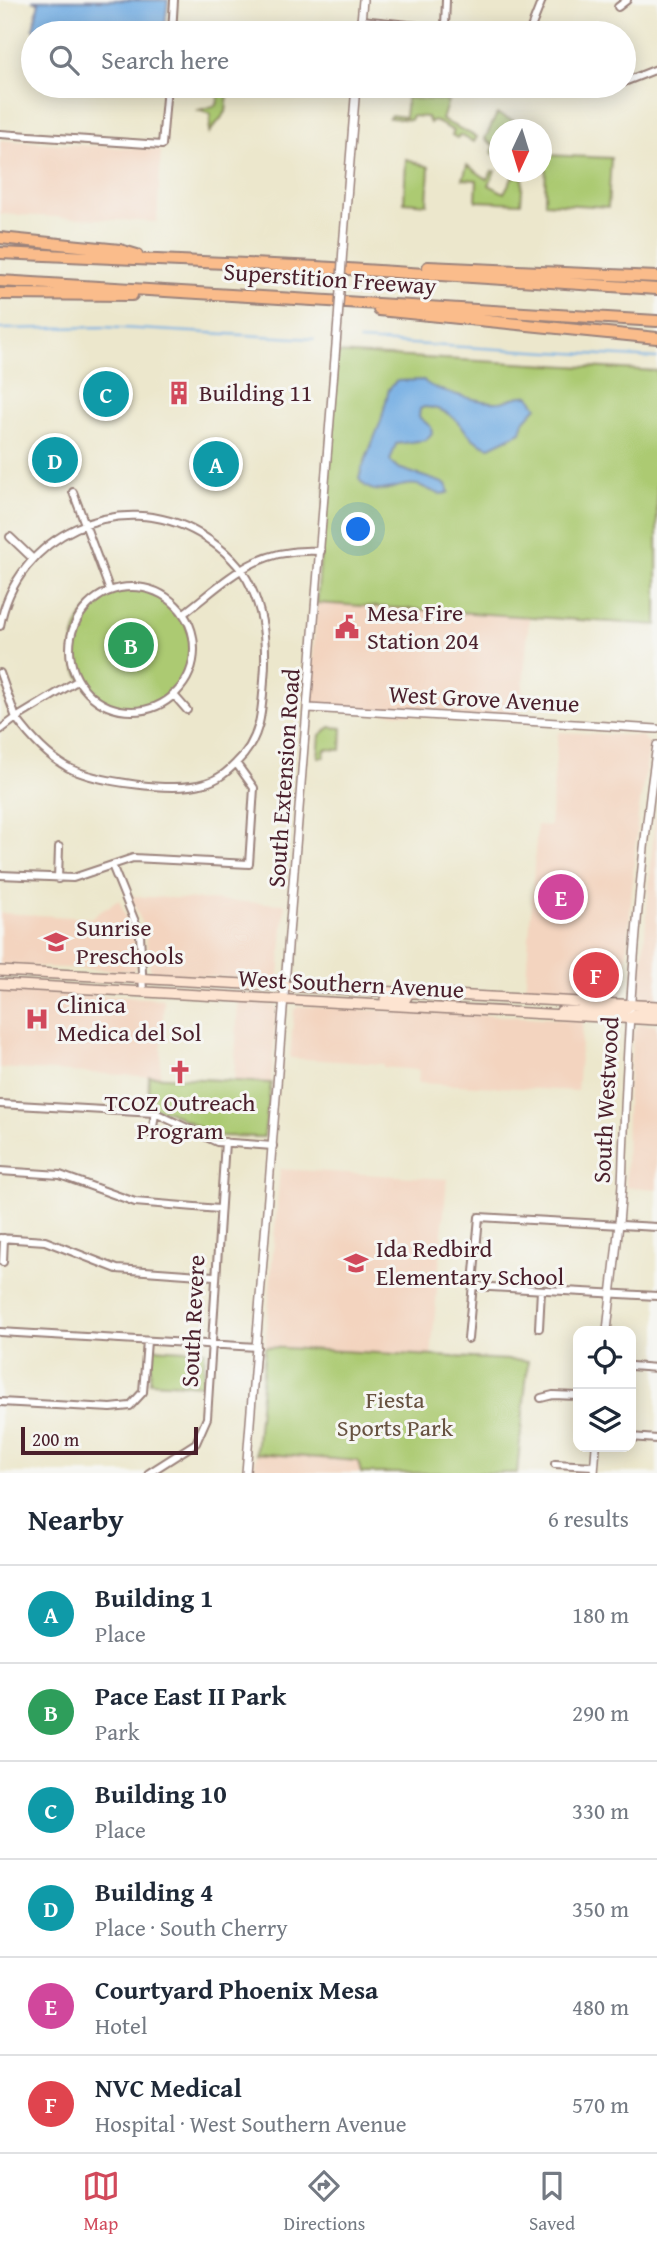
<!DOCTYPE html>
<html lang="en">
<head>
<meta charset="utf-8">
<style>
  :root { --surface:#fff; --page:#f2f2f3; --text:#1f2937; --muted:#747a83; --line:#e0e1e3; --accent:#d1495b }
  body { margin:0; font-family:"Gentium Book Plus",serif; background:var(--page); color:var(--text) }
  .controls { position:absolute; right:21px; bottom:21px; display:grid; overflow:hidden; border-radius:14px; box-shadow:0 4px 18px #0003 }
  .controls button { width:63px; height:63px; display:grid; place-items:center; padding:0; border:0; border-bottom:2px solid var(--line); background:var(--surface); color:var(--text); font:35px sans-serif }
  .compass { position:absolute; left:489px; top:119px; width:63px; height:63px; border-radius:50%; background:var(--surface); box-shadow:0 4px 18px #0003; rotate:184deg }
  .scale { position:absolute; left:21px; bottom:18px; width:177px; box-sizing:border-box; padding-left:7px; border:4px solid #4a1f2b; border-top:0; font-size:19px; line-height:24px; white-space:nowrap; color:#4a1f2b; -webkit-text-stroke:5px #f6f6f2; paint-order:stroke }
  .you { position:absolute; left:359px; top:530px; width:24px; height:24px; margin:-18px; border:5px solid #fff; border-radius:50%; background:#1a73e8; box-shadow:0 0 0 10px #1a73e833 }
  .badge { display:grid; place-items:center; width:46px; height:46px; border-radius:50%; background:var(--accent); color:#fff; font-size:23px; font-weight:700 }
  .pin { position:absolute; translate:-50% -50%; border:4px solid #fff; box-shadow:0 2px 7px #0006 }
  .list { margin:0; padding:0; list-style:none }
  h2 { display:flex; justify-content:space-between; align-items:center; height:91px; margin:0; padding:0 28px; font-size:30px }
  h2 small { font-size:23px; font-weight:400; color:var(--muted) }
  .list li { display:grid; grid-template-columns:46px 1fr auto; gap:21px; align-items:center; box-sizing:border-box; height:98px; padding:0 28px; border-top:2px solid var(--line) }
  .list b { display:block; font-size:26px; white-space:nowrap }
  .list p { margin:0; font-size:23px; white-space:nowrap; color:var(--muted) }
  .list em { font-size:23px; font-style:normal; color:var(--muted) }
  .icon { flex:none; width:38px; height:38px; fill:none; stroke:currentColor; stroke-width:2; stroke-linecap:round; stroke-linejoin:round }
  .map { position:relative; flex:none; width:657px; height:1473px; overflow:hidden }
  .search { position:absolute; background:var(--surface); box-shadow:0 4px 18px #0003; left:21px; right:21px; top:21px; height:77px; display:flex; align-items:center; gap:18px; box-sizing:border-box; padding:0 24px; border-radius:38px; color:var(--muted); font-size:26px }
  .sheet { height:679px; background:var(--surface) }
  nav { display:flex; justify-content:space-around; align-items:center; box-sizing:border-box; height:98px; border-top:2px solid var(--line); background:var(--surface); font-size:19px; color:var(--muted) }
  nav a { display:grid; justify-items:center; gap:4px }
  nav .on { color:var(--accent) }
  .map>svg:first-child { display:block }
</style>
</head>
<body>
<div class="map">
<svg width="657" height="1473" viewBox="0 0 657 1473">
  <rect width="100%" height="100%" fill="#f6f6f2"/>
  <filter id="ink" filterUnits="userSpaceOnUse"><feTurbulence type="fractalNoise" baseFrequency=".0143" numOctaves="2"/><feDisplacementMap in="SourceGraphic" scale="14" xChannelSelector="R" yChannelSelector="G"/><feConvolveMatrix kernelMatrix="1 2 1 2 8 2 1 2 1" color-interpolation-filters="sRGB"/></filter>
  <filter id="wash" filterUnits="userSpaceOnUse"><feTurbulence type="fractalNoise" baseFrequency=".00686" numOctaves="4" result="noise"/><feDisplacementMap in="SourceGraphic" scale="28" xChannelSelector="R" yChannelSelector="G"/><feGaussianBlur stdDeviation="1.57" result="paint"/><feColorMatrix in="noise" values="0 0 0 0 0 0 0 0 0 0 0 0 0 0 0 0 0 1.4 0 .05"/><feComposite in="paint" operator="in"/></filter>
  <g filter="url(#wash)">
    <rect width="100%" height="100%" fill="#ece7cc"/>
    <!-- built -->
    <path fill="#f3d4bf" d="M0,140L161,150L157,222L0,214Z
      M317,603L529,618L520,721L309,708Z
      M558,732L642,736L650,744L638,815L624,989L623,995L617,998L525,993L537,825L550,826Z
      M655,817H657V1001L642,998L640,991Z
      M130,896L285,904L279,976L275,980L154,974L150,969L144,927Z
      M119,900L136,944L137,965L133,971L0,965V913L90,918Z
      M0,990L164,999L160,1077L0,1068Z
      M238,1001L267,1003L276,1007L271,1083L234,1081Z
      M299,1006L583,1020L577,1091L418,1083L419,1070L383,1067V1064L290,1058L294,1010Z
      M639,1024L657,1025V1189L626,1187L627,1098L633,1033Z
      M280,1169L447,1179L431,1356L265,1347Z
      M256,1453L359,1461L361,1473H254Z"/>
    <!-- green -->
    <path fill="#acca72" stroke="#7b744e" stroke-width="2" d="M221,86H233V94H228L226,112L209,133L211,114L199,110L217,105Z
      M407,98L448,101L442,120L477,137L474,142L460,135L457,138L452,135L454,131L433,120L430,123L427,117L411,116V120L389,118L391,115L405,117Z
      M497,114L532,128L500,130L499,155L492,154L494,146L485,139Z
      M546,155L611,158L608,207L545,203Z
      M406,159L429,167L427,204L404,202Z
      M467,165L487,179L492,171H495L489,185L504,193L513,176L523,177L521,203L476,201L477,180L463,179Z
      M335,353L657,371V625L317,603Z
      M73 649a59 59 0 1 1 118 0a59 59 0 1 1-118 0Z
      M330,727L342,728L341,750L325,749L324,757H318L320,735Z
      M149,1076L271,1083L264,1137L215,1136L170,1112L148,1107Z
      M265,1347L528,1361L517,1473H361L358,1461L256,1453Z
      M152,1348L205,1351L203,1385L150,1382Z"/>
    <!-- water -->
    <path fill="#73ade3" stroke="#5e6687" stroke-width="2" d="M32,0H168L164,33H49L33,29L39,2Z
      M424,380C427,389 484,403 497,402C509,402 516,394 529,396L537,407L524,421L521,432L490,447C461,441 464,409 424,407L420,409L419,417L431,427L432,433L426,440L396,444L390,461L398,468L446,484L449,492C437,498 429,487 417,485C397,481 375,503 359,479L361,471L381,421L389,389L396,381Z"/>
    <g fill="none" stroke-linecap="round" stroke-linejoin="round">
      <!-- stream -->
      <path stroke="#73ade3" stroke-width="2" d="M0,329L103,327L314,339
        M359,341L657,358"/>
    </g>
  </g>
  <g filter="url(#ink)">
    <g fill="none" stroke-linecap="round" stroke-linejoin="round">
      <!-- minor casing -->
      <g stroke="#9b837c" stroke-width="10">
        <path id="minor" d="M618,7L627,0
          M361,20L484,33
          M445,27L446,0
          M172,33L174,0
          M529,33L542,0
          M624,82L657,69
          M0,134L162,145L167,86
          M73,492L110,591
          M10,537L32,558
          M70 649a62 62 0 1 1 124 0a62 62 0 1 1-124 0Z
          M183,614C231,577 256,547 321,551
          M0,626C16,535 120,487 200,534C221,547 241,564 251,587C265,617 267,648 264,680C262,711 261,740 236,763L254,788L249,864L133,858L73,878L0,875
          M0,673L16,718L0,730
          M77,681L16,718C30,737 46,755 67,767C95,782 174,793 205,783C218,780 227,772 236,763
          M173,694L187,710
          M112,865L140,934L143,992
          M58,879L59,847
          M0,1104L155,1113L217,1142L273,1146
          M152,1135L155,1113
          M0,1171L60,1175L135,1202L219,1209
          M0,1238L45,1241L117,1269L214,1276
          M3,1262L4,1238
          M472,1286L657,1296
          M539,1328L541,1290
          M0,1332L257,1347
          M468,1339L479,1217L657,1227
          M631,1366L657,1368
          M541,1398L553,1395L578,1396
          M0,1402L111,1408L130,1406L143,1392L147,1341
          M631,1437L657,1439
          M555,1464L594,1466
          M149,1473L196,1443L207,1418L225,1142"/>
      </g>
      <!-- tertiary casing -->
      <g stroke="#9b837c" stroke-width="10">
        <path id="tertiary" d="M360,33L363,0
          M343,248L356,86
          M309,708L657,729
          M607,1331C613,1273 622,1215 623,1157C628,1019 637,882 657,745
          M246,1473L338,320
          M594,1473L596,1447"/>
      </g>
      <!-- secondary casing -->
      <g stroke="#9b837c" stroke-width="12">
        <path id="secondary" d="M0,971L657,1006
          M0,984L657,1020
          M385,999L405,1000L409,993
          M561,1011H623L630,1005
          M629,1018L639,1011L657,1012"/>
      </g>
      <!-- motorway casing -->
      <g stroke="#9b837c" stroke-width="14">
        <path id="motorway" d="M0,238L120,250L137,255
          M0,253L317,267L657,289
          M428,267L657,277
          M0,281L657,321
          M0,294L132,295
          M379,310L657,338"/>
      </g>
      <!-- minor -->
      <use href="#minor" stroke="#fff" stroke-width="6"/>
      <!-- tertiary -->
      <use href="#tertiary" stroke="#fff" stroke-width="7"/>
      <!-- secondary -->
      <use href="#secondary" stroke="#fde4d1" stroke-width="9"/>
      <!-- motorway -->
      <use href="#motorway" stroke="#fabc8b" stroke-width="10"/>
      <!-- tertiary-bridge casing -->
      <g stroke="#9b837c" stroke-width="10" stroke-linecap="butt">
        <path id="tertiary-bridge" d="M338,320L343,248"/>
      </g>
      <!-- tertiary-bridge -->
      <use href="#tertiary-bridge" stroke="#fff" stroke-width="7"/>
    </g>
  </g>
  <!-- icons -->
  <defs>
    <g id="building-bare" transform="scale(1.89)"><path d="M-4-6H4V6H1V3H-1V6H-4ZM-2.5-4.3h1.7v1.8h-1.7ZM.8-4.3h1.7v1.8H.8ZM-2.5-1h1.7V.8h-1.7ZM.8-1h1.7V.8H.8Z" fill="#d1495b" stroke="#f6f6f2" stroke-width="2.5" paint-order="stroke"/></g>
    <g id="civic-bare" transform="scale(1.89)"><path d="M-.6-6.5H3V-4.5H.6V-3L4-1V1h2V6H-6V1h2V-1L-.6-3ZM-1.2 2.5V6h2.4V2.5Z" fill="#d1495b" stroke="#f6f6f2" stroke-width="2.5" paint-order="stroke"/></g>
    <g id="school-bare" transform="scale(1.89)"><path d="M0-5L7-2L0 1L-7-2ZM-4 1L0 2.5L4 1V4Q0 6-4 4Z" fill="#d1495b" stroke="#f6f6f2" stroke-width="2.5" paint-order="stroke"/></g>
    <g id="hospital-bare" transform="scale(1.89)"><path d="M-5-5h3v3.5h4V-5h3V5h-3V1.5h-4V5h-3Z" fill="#d1495b" stroke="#f6f6f2" stroke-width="2.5" paint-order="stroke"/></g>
    <g id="church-bare" transform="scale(1.89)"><path d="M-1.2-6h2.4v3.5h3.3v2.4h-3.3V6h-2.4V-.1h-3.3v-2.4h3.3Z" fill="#d1495b" stroke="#f6f6f2" stroke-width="2.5" paint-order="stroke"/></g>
  </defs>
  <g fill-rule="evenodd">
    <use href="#building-bare" x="179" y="393"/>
    <use href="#civic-bare" x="347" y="627"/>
    <use href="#school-bare" x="56" y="942"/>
    <use href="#hospital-bare" x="37" y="1019"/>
    <use href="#church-bare" x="180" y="1072"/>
    <use href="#school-bare" x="356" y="1263"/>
  </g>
  <g text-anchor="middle" stroke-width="6" stroke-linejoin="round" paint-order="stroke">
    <!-- street labels -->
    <g font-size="24" fill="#4a1f2b" stroke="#f6f6f2">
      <text transform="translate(330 279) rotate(4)" y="8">Superstition Freeway</text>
      <text transform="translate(484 699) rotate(3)" y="8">West Grove Avenue</text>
      <text transform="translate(284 778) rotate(-86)" y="8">South Extension Road</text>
      <text transform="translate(351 984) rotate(3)" y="8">West Southern Avenue</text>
      <text transform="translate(606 1100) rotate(-87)" y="8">South Westwood</text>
      <text transform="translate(193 1321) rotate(-87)" y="8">South Revere</text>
    </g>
    <!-- poi labels -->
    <g font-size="24" fill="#4a1f2b" stroke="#f6f6f2" text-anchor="start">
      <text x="199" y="401">Building 11</text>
      <text x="367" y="621">Mesa Fire<tspan x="367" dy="28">Station 204</tspan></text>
      <text x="76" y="936">Sunrise<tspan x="76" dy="28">Preschools</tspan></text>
      <text x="57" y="1013">Clinica<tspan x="57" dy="28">Medica del Sol</tspan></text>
      <text x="180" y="1111" text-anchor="middle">TCOZ Outreach<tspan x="180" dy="28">Program</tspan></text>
      <text x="376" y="1257">Ida Redbird<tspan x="376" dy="28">Elementary School</tspan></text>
    </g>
    <!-- park labels -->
    <g font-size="24" fill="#675240" stroke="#f6f6f2">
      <text x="395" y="1408">Fiesta<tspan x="395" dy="28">Sports Park</tspan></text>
    </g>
  </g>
</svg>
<div class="controls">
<button><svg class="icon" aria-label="locate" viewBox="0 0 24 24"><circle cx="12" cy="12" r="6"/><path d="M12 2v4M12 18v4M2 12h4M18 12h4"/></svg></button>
<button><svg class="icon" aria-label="layers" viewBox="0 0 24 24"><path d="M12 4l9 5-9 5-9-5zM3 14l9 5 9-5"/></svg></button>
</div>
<svg class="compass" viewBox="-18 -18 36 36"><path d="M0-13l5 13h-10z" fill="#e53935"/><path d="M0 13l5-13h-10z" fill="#747a83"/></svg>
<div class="scale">200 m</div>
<div class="you"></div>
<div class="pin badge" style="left:216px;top:464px;background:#0f9aa8">A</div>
<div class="pin badge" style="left:131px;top:645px;background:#2e9e5b">B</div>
<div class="pin badge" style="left:106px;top:394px;background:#0f9aa8">C</div>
<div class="pin badge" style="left:55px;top:460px;background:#0f9aa8">D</div>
<div class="pin badge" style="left:561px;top:897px;background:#d1479c">E</div>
<div class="pin badge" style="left:596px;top:975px;background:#e0444e">F</div>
<div class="search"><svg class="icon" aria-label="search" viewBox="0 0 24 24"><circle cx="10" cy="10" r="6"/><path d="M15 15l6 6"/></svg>Search here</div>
</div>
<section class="sheet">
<h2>Nearby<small>6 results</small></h2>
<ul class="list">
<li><span class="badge" style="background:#0f9aa8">A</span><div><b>Building 1</b><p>Place</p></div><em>180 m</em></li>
<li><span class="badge" style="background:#2e9e5b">B</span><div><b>Pace East II Park</b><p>Park</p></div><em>290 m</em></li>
<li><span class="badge" style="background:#0f9aa8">C</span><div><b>Building 10</b><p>Place</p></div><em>330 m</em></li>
<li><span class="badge" style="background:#0f9aa8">D</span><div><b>Building 4</b><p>Place · South Cherry</p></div><em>350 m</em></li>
<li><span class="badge" style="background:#d1479c">E</span><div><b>Courtyard Phoenix Mesa</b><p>Hotel</p></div><em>480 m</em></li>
<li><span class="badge" style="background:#e0444e">F</span><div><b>NVC Medical</b><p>Hospital · West Southern Avenue</p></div><em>570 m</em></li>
</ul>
</section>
<nav>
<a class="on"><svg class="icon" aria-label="map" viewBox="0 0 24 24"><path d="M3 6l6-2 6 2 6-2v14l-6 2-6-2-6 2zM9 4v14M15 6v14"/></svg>Map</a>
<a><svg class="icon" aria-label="directions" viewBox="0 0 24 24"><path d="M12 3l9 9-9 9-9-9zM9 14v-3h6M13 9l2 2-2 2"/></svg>Directions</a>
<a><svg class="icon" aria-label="saved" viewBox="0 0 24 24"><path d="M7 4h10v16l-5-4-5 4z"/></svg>Saved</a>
</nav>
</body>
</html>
